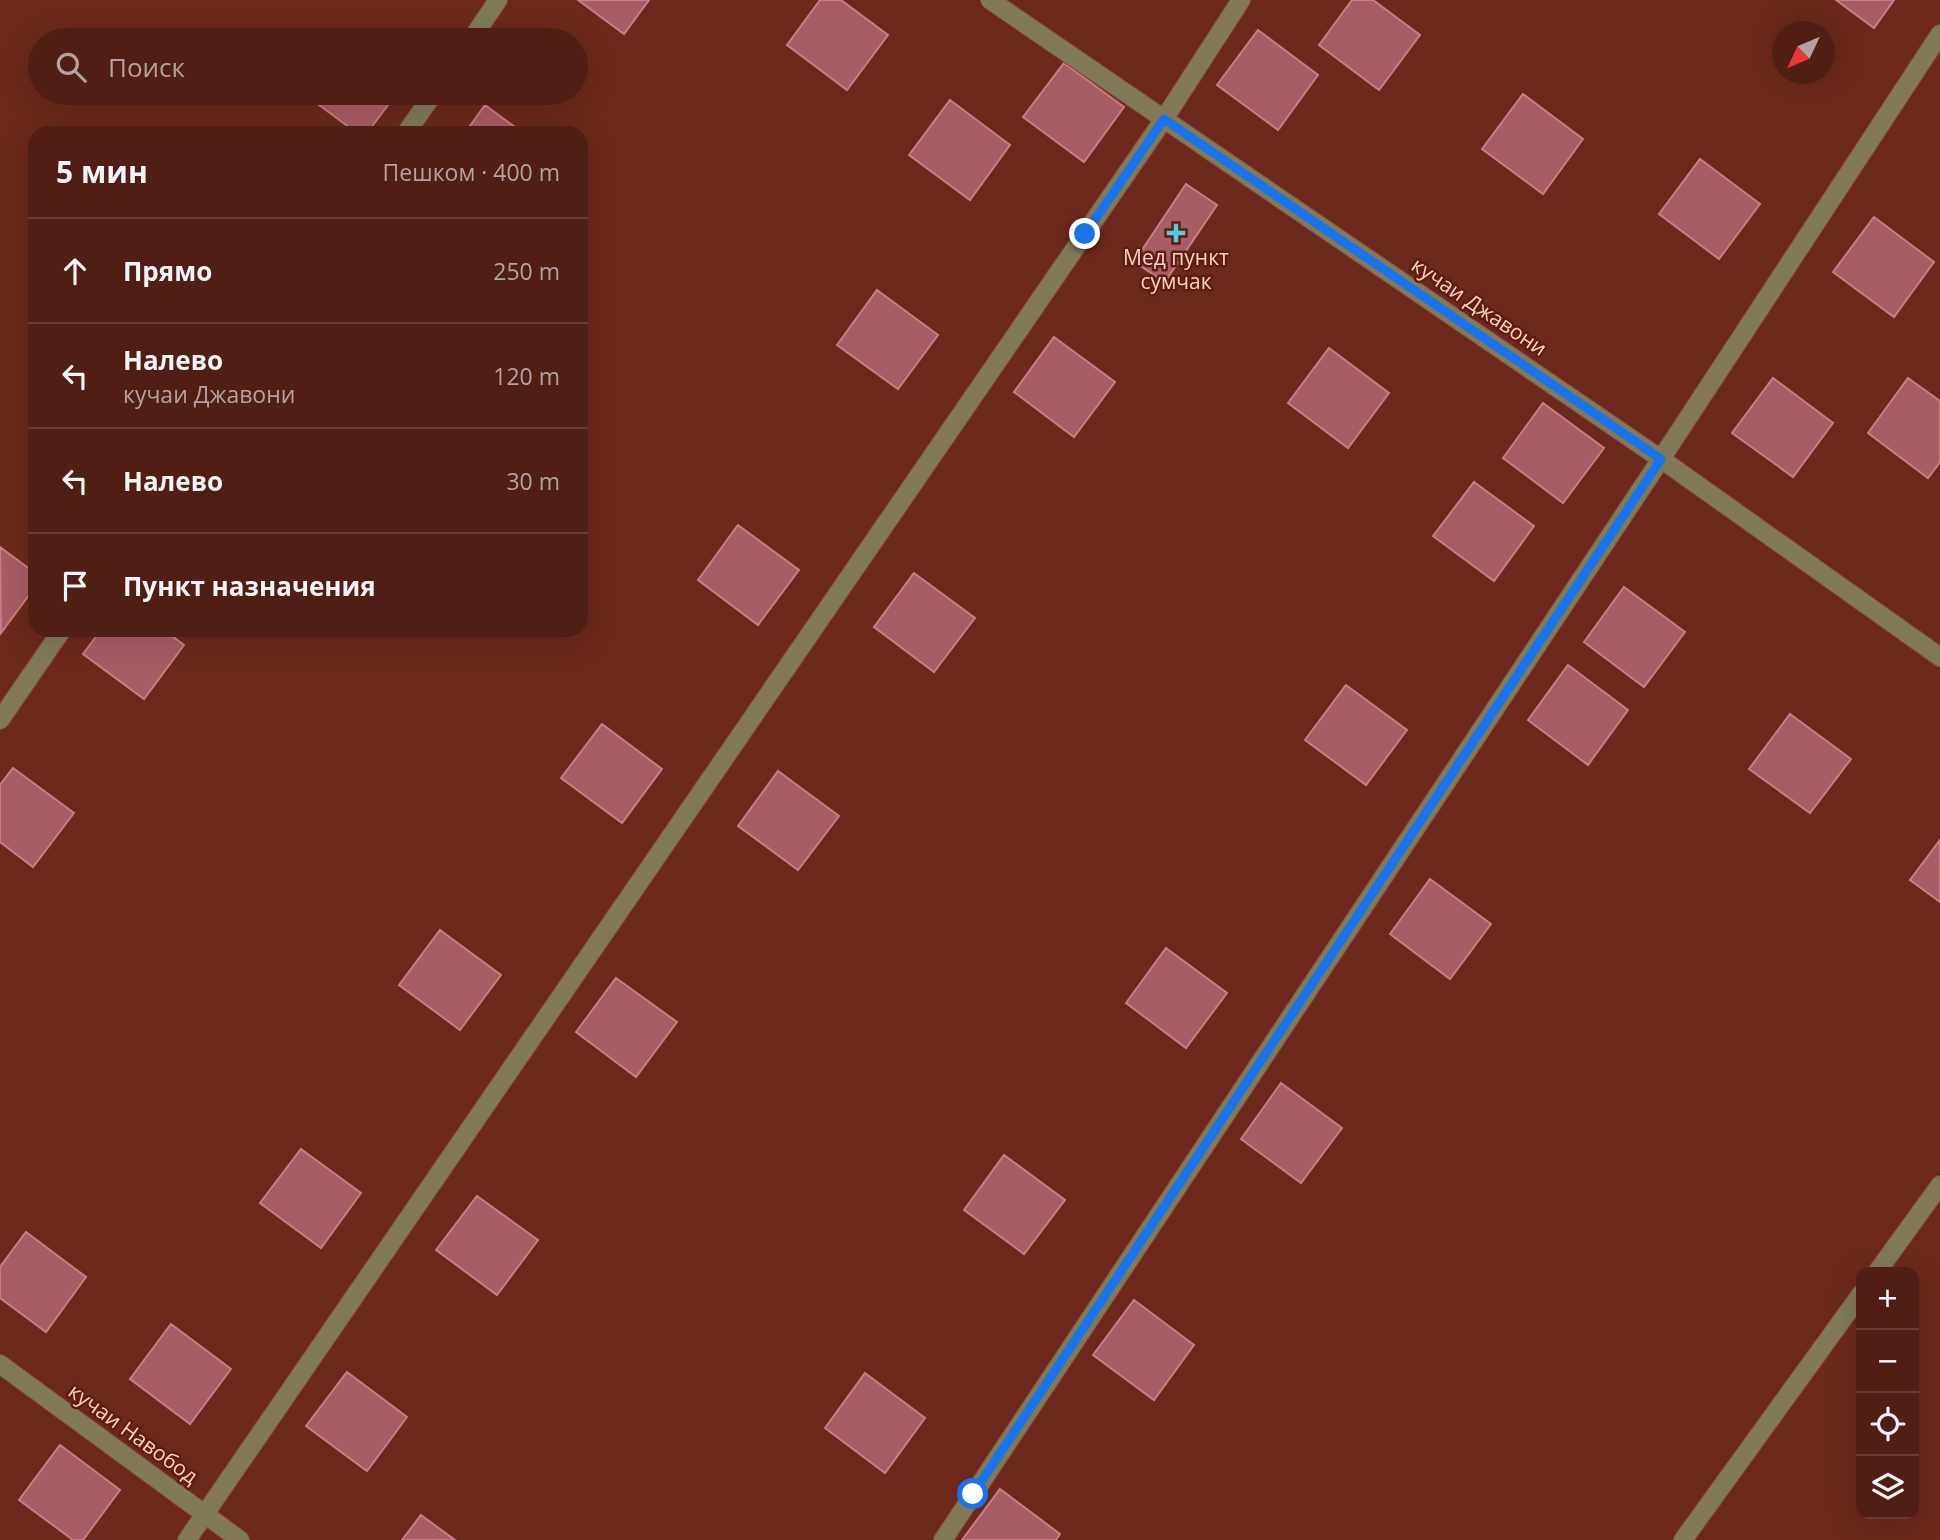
<!DOCTYPE html>
<html lang="ru">
<head>
<meta charset="utf-8">
<style>
  :root { --surface:#511e15; --page:#57271e; --text:#f1f3f6; --muted:#b4a2a0; --line:#673c34 }
  body { margin:0; font-family:"Open Sans",sans-serif; background:var(--page); color:var(--text) }
  .controls { position:absolute; right:21px; bottom:21px; display:grid; overflow:hidden; border-radius:14px; box-shadow:0 7px 28px #0002 }
  .controls button { width:63px; height:63px; display:grid; place-items:center; padding:0; border:0; border-bottom:2px solid var(--line); background:var(--surface); color:var(--text); font:35px sans-serif }
  .compass { position:absolute; left:1772px; top:21px; width:63px; height:63px; border-radius:50%; background:var(--surface); box-shadow:0 7px 28px #0002; rotate:226deg }
  .stop { position:absolute; width:21px; height:21px; margin:-16px; border:5px solid #1a73e8; border-radius:50%; background:#fff }
  .stop.end { background:#1a73e8; border-color:#fff; box-shadow:0 2px 7px #0008 }
  .list { margin:0; padding:0; list-style:none }
  h2 { display:flex; justify-content:space-between; align-items:center; height:91px; margin:0; padding:0 28px; font-size:30px }
  h2 small { font-size:23px; font-weight:400; color:var(--muted) }
  .list li { display:grid; grid-template-columns:46px 1fr auto; gap:21px; align-items:center; box-sizing:border-box; height:105px; padding:0 28px; border-top:2px solid var(--line) }
  .list b { display:block; font-size:26px; white-space:nowrap }
  .list p { margin:0; font-size:23px; white-space:nowrap; color:var(--muted) }
  .list em { font-size:23px; font-style:normal; color:var(--muted) }
  .icon { flex:none; width:38px; height:38px; fill:none; stroke:currentColor; stroke-width:2; stroke-linecap:round; stroke-linejoin:round }
  .map { position:relative; flex:none; width:1940px; height:1540px; overflow:hidden }
  .search { position:absolute; background:var(--surface); box-shadow:0 7px 28px #0002; left:28px; top:28px; width:560px; height:77px; display:flex; align-items:center; gap:18px; box-sizing:border-box; padding:0 24px; border-radius:38px; color:var(--muted); font-size:26px }
  .panel { position:absolute; background:var(--surface); box-shadow:0 7px 28px #0002; left:28px; top:126px; width:560px; height:511px; border-radius:21px }
  .map>svg:first-child { display:block }
</style>
</head>
<body>
<div class="map">
<svg width="1940" height="1540" viewBox="0 0 1940 1540">
  <rect width="100%" height="100%" fill="#6c281c"/>
  <!-- building -->
  <path fill="#a85c66" stroke="#cc7c86" stroke-width="2" d="M578,0H649L624,34Z
    M820,0H841L888,35L847,90L787,45Z
    M1352,0H1373L1420,35L1379,90L1319,45Z
    M1836,0H1894L1874,28Z
    M1258,30L1318,75L1278,130L1217,85Z
    M1064,63L1124,107L1084,162L1023,117Z
    M303,93H397L367,133H357Z
    M1523,94L1583,139L1543,194L1482,149Z
    M950,100L1010,145L970,200L909,155Z
    M485,105L523,133H465Z
    M1700,159L1760,204L1719,259L1659,214Z
    M1186,184L1217,205L1165,282L1134,262Z
    M1874,217L1934,262L1894,317L1833,272Z
    M877,290L938,335L898,389L837,345Z
    M1054,337L1115,382L1074,437L1014,392Z
    M1329,348L1389,393L1348,448L1288,403Z
    M1773,378L1833,423L1793,477L1732,433Z
    M1908,378L1940,401V462L1928,478L1868,433Z
    M1543,403L1604,448L1563,503L1503,458Z
    M1474,482L1534,526L1494,581L1433,536Z
    M738,525L799,570L758,625L698,580Z
    M0,547L35,573V587L1,633Z
    M914,573L975,618L934,672L874,627Z
    M1624,587L1685,632L1644,687L1584,642Z
    M101,630H164L184,645L144,699L83,654Z
    M1568,665L1628,710L1588,765L1528,720Z
    M1346,685L1407,730L1366,785L1305,740Z
    M1790,714L1851,759L1810,813L1749,769Z
    M602,724L662,769L622,823L561,778Z
    M13,768L74,813L33,867L0,842V785Z
    M778,771L839,816L798,870L738,826Z
    M1940,840V902L1910,880Z
    M1430,879L1491,924L1450,979L1390,934Z
    M440,930L501,975L460,1030L399,985Z
    M1166,948L1227,993L1186,1048L1126,1003Z
    M616,978L677,1022L636,1077L576,1032Z
    M1281,1083L1342,1128L1301,1183L1241,1139Z
    M301,1149L361,1193L321,1248L260,1203Z
    M1004,1155L1065,1200L1024,1254L964,1210Z
    M477,1196L538,1240L497,1295L436,1250Z
    M26,1232L86,1277L46,1332L0,1298V1267Z
    M1134,1300L1194,1345L1154,1400L1093,1355Z
    M171,1324L231,1369L190,1424L130,1379Z
    M347,1372L407,1417L367,1471L306,1426Z
    M865,1373L925,1418L885,1473L825,1428Z
    M60,1445L120,1490L83,1540H73L19,1500Z
    M1000,1489L1060,1534L1056,1540H962Z
    M421,1515L455,1540H402Z"/>
  <g fill="none" stroke-linecap="round" stroke-linejoin="round">
    <!-- minor casing -->
    <g stroke="#85463b" stroke-width="20">
      <path id="minor" d="M990,0L1661,459L1940,657
        M471,40L498,0
        M406,133L434,93
        M0,720L62,630
        M1877,1272L1940,1185
        M0,1364L240,1540
        M187,1540L1164,119L1241,0
        M943,1540L1661,459L1940,34
        M1683,1540L1861,1294"/>
    </g>
    <!-- minor -->
    <use href="#minor" stroke="#82795b" stroke-width="18"/>
  </g>
  <g fill="none" stroke-linecap="round" stroke-linejoin="round">
    <!-- route -->
    <path stroke="#1a73e8" stroke-width="9" d="M973,1494L1661,459L1164,119L1085,234"/>
  </g>
  <!-- markers -->
  <path fill="#55cae0" stroke="#5f1d11" stroke-width="2.5" d="M1172.5 222.5h7v7h7v7h-7v7h-7v-7h-7v-7h7z"/>
  <g text-anchor="middle" stroke-width="5" stroke-linejoin="round" paint-order="stroke">
    <!-- poi labels -->
    <g font-size="21" fill="#f9cfc6" stroke="#5f1d11">
      <text x="1176" y="265">Мед пункт<tspan x="1176" dy="24">сумчак</tspan></text>
    </g>
    <!-- street labels -->
    <g font-size="21" fill="#f9cfc6" stroke="#5f1d11">
      <text transform="translate(1479 307) rotate(34)" y="7">кучаи Джавони</text>
      <text transform="translate(133 1434) rotate(36)" y="7">кучаи Навобод</text>
    </g>
  </g>
</svg>
<div class="controls">
<button>+</button>
<button>−</button>
<button><svg class="icon" aria-label="locate" viewBox="0 0 24 24"><circle cx="12" cy="12" r="6"/><path d="M12 2v4M12 18v4M2 12h4M18 12h4"/></svg></button>
<button><svg class="icon" aria-label="layers" viewBox="0 0 24 24"><path d="M12 4l9 5-9 5-9-5zM3 14l9 5 9-5"/></svg></button>
</div>
<svg class="compass" viewBox="-18 -18 36 36"><path d="M0-13l5 13h-10z" fill="#e53935"/><path d="M0 13l5-13h-10z" fill="#b4a2a0"/></svg>
<div class="stop" style="left:973px;top:1494px"></div>
<div class="stop end" style="left:1085px;top:234px"></div>
<div class="search"><svg class="icon" aria-label="search" viewBox="0 0 24 24"><circle cx="10" cy="10" r="6"/><path d="M15 15l6 6"/></svg>Поиск</div>
<section class="panel">
<h2>5 мин<small>Пешком · 400 m</small></h2>
<ul class="list">
<li><svg class="icon" aria-label="ahead" viewBox="0 0 24 24"><path d="M12 20V5M6 11l6-6 6 6"/></svg><div><b>Прямо</b></div><em>250 m</em></li>
<li><svg class="icon" aria-label="left" viewBox="0 0 24 24"><path d="M17 20v-9H6M10 6l-5 5 5 5"/></svg><div><b>Налево</b><p>кучаи Джавони</p></div><em>120 m</em></li>
<li><svg class="icon" aria-label="left" viewBox="0 0 24 24"><path d="M17 20v-9H6M10 6l-5 5 5 5"/></svg><div><b>Налево</b></div><em>30 m</em></li>
<li><svg class="icon" aria-label="arrive" viewBox="0 0 24 24"><path d="M6 21V4h12l-3 4 3 4H6"/></svg><div><b>Пункт назначения</b></div></li>
</ul>
</section>
</div>
</body>
</html>
